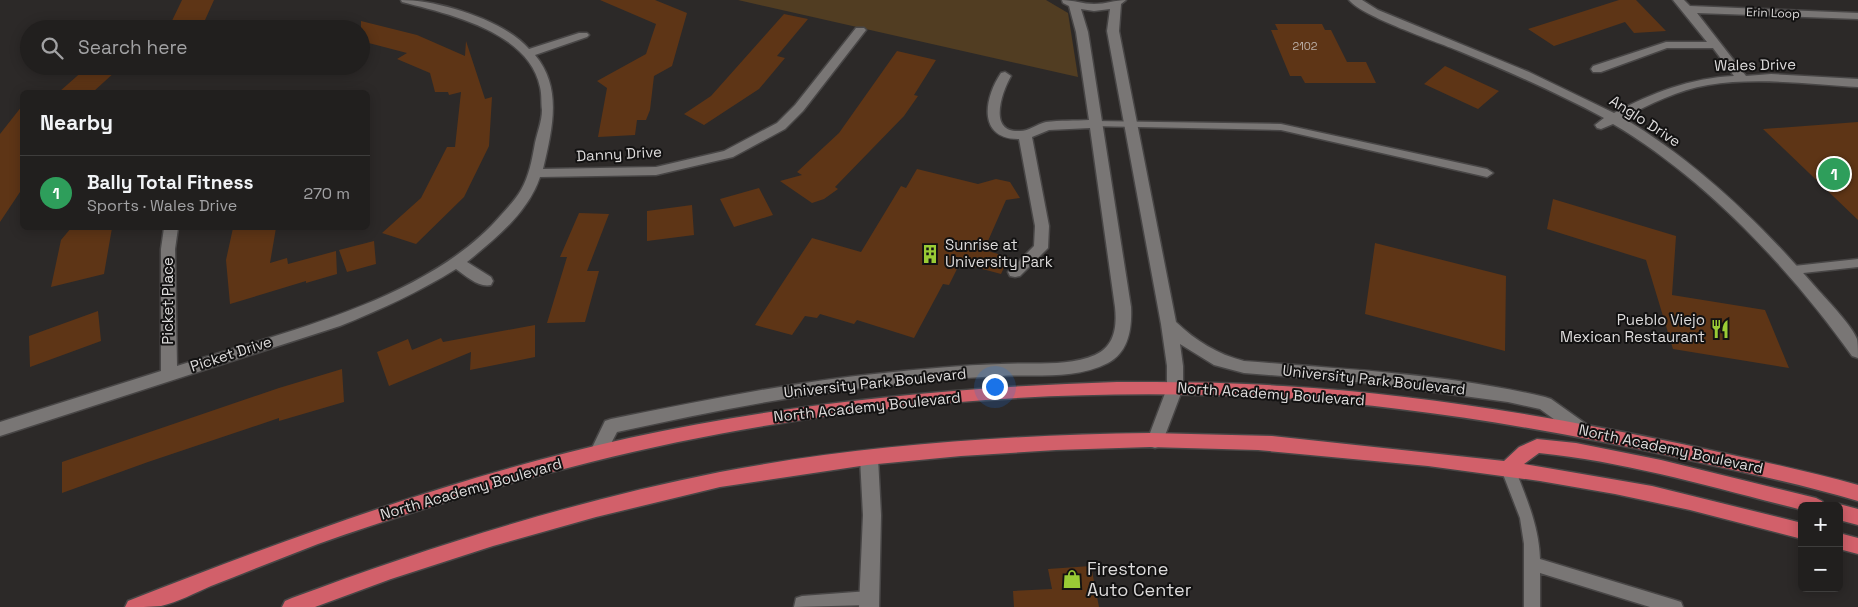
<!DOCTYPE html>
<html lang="en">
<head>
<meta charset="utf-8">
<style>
  :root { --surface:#211f1e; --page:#292727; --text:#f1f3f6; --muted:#a2a2a4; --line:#3e3d3c; --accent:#d93025 }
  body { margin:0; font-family:"Space Grotesk",sans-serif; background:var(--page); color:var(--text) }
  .controls { position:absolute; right:15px; bottom:15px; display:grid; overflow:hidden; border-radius:8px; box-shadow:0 2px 12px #0003 }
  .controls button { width:45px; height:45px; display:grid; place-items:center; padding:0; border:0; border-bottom:1px solid var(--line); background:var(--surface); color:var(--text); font:25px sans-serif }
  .you { position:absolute; left:994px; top:386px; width:18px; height:18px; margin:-12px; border:4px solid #fff; border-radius:50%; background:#1a73e8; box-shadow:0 0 0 8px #1a73e833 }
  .badge { display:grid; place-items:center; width:32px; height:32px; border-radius:50%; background:var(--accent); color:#fff; font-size:16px; font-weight:700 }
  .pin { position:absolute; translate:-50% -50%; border:2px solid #fff; box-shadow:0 1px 5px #0006 }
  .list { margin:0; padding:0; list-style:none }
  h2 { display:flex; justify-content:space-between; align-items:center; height:65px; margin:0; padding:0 20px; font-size:21px }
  h2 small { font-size:16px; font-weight:400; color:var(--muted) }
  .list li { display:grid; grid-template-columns:32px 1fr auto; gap:15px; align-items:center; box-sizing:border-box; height:75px; padding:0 20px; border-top:1px solid var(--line) }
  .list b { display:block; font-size:19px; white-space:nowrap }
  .list p { margin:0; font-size:16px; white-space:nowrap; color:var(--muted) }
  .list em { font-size:16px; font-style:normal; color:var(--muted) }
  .icon { flex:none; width:28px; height:28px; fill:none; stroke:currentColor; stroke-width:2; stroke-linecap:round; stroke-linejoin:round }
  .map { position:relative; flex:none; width:1858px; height:607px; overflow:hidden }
  .search { position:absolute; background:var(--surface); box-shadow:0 2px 12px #0003; left:20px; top:20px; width:350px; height:55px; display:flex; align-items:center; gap:12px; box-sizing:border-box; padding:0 18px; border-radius:28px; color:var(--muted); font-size:19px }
  .panel { position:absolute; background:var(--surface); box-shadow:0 2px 12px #0003; left:20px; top:90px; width:350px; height:140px; border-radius:8px }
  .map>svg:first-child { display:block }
</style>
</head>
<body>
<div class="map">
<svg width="1858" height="607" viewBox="0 0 1858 607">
  <rect width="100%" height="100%" fill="#2c2928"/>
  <!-- green -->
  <path fill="#513d22" d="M738,0H1046L1068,13L1078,77Z"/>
  <!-- building -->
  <path fill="#5e3516" d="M182,0H214L201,29H168Z
    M600,0H655L687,13L672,66L654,76L650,110L646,120H637L635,135L598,137L607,88L597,81L646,54L656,24Z
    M1619,0H1636L1666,31L1634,33L1625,22L1554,46L1528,29Z
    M784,14L808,19L777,56L785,58L759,89L704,125L684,114L711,96Z
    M361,21L417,35L465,56L466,41L485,99L492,97L489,146L464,197L416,244L382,233L421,198L447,147H455L461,92L449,95L448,92H435L430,73L397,59L407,53L361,41Z
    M1275,24H1322L1325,30H1331L1347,62H1366L1376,83H1305L1301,76H1290L1271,30H1278Z
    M897,51L936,60L914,95L918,96L904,116L835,187L838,189L824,199L812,203L780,181L802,175L797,172L839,133Z
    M1445,66L1499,91L1478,109L1424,84Z
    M85,69L116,71L93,92H59Z
    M22,106V189L0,222V134Z
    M1858,122V220L1763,129Z
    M917,169L978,184L996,179L1010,182L1020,198L1006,200L984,250L1009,257L1001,274L960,263L949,285L943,284L914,338L857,320L854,324L820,314L817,318L805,316L792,335L755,325L812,238L861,252L901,186L906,188Z
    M759,188L773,215L734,227L720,199Z
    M1553,199L1676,236L1672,295L1765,310L1789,368L1673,349L1646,260L1547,229Z
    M692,205L694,235L647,241V211Z
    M579,213L609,214L587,271H599L585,322L547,323L567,257H560Z
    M71,228H112L104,274L51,287L61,240Z
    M233,228H276L270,263L287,258L288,264L336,251L337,274L306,283V281L230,304L226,260Z
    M374,241L376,264L347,272L339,250Z
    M1375,243L1506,276L1505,351L1365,314Z
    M98,311L101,341L30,367L29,336Z
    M535,325V357L470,370L471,352L389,386L377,352L408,339L412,350L441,338L443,342Z
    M342,369L344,402L279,421V418L148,462L62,493V462L279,388Z
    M1091,566L1099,607H1014L1013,591L1052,589L1048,569Z"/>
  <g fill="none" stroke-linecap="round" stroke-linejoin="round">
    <!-- service casing -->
    <g stroke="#484646" stroke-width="3">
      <path id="service" d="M1095,121L1281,124L1487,169L1493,173L1487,177L1281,130L1091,126L1090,124L1091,122Z
        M1858,259V267L1794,274L1788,270L1794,266Z
        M1508,463L1513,465L1515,469C1527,499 1539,527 1540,559L1675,600L1681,602L1683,607H1650L1540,573V607H1524V544L1520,518L1501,469L1503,465Z
        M869,591L875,593L877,598L875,603L869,605L794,607L796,598L802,596Z"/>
    </g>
    <!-- minor casing -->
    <g stroke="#484646" stroke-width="3">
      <path id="minor" d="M401,0C438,0 504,20 529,49L579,33H587L589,35L587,37L535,55C563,88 552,130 543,169L656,167L724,151L777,123L795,105L856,28H864L866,30L803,111L785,129L733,157L656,175L540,177C528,213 495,239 467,262L491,277L493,281L491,285C479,288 466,276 456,269C419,292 380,310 340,326L0,436V422L161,371V249L164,228H178L175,249L177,366C282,332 428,301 502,214C508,207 516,199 521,190C529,176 532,160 535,143C537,133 542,121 542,110C541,103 542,95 540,87C529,32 449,14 402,2Z
        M1062,0C1073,0 1083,4 1094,4C1106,4 1115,0 1126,0L1121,4L1119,31L1176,322C1196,341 1217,354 1244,361C1344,369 1447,374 1545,397L1551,399L1589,426L1591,431L1589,436L1583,438L1577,436L1540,409L1508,402L1368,383L1244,373L1214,365L1180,344L1183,366V388L1161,446L1155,448L1149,446L1147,441L1167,388V366L1161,324L1107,31L1110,9L1094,11L1081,9L1088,32L1131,307C1132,328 1129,352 1108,363C1075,380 1034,374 999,376C960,378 921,381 882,386C792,395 704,413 617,432L604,457L598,459L592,457L590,452L605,421L611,419C701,401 792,382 884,373C923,369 962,365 1001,364C1031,362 1067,367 1095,355C1115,346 1117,326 1115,307L1090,128L1049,130L1032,137L1049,226L1048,248L1020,276L1015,277L1010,276L1008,272L1034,246L1035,226L1019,139C977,139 984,98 1001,73L1005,72L1011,76C1002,92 987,133 1020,131C1029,131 1037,124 1046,122C1060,120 1075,121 1089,120L1076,32L1069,6L1063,3Z
        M1349,0H1362L1378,10L1529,72L1614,113C1652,93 1690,78 1734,76L1713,48H1667L1601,72H1593L1591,69L1593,66L1666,42H1707L1673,0H1684L1690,6L1858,13V19L1697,13L1746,76L1771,74L1858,79V87C1811,84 1755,77 1708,85C1678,90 1650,104 1623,118C1698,162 1763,226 1819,291C1830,303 1852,326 1857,339C1858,344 1858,353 1858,358L1852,356C1791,270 1705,178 1613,124L1601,129L1597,128L1595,125L1604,118C1557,93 1508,71 1459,51C1435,41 1363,17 1349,0Z
        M869,451L875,453L878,458L881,515L879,607H859L863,515L860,458L863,453Z"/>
    </g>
    <!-- trunk casing -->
    <g stroke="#484646" stroke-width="3">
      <path id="trunk" d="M1117,382C1172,382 1227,382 1283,386C1417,394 1550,416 1682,444C1741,457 1800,469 1858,485V501C1798,483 1737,471 1676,457C1546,429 1413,406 1280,398C1052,385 813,406 591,462C499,485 408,512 318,544C282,558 246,572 211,586C195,593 178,602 161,606C150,607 137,607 125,607L128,601C292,537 457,476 629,438C789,403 953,387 1117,382Z
        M1150,433L1272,436L1504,461L1519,447L1537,439L1576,443L1661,460L1816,498L1822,501L1825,506H1802V510C1715,488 1628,462 1539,453L1524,464L1652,486L1802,523V539L1690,510L1615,494L1540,481L1428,466L1258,450L1150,447L1056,450L961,456L867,465L720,487L596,517L493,546L391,579L315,607H282L285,601L292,598C431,546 574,501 720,472C861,445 1007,435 1150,433Z
        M1839,504L1858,509V525L1839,520V506H1835Z
        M1839,533L1858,538V554L1839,549Z"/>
    </g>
    <!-- service -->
    <use href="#service" fill="#797675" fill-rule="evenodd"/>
    <!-- minor -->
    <use href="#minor" fill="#797675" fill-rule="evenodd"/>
    <!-- trunk -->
    <use href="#trunk" fill="#d2606a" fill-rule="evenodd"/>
  </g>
  <!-- icons -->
  <defs>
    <g id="building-bare" transform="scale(1.5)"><path d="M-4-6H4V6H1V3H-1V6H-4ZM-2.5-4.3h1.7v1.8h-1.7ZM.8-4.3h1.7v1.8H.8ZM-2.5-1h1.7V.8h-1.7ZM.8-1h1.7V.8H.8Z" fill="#99cb35" stroke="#131212" stroke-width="2.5" paint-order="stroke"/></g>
    <g id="restaurant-bare" transform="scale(1.5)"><path d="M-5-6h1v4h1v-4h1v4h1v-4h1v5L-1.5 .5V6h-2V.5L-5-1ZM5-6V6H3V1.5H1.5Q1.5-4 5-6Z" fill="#99cb35" stroke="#131212" stroke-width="2.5" paint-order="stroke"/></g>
    <g id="shop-bare" transform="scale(1.5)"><path d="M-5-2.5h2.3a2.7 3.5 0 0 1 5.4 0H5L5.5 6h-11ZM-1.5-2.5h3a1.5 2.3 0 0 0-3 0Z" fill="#99cb35" stroke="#131212" stroke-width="2.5" paint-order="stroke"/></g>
  </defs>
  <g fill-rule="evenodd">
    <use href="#building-bare" x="930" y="254"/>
    <use href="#restaurant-bare" x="1720" y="329"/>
    <use href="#shop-bare" x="1072" y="579"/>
  </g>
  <g text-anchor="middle" stroke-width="4" stroke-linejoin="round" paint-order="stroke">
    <!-- far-number labels -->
    <g font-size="11" fill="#bdb2aa">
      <text x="1305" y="50">2102</text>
    </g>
    <!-- far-street labels -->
    <g font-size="12" fill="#dddbdb" stroke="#131212">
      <text transform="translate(1773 13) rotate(2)" y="4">Erin Loop</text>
    </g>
    <!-- street labels -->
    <g font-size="15" fill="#dddbdb" stroke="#131212">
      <text transform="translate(1755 65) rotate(-1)" y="5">Wales Drive</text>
      <text transform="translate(1645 121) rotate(33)" y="5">Anglo Drive</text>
      <text transform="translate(619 154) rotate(-3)" y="5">Danny Drive</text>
      <text transform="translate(168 301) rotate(-90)" y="5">Picket Place</text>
      <text transform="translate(231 354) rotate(-18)" y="5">Picket Drive</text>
      <text transform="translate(1374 380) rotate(6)" y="5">University Park Boulevard</text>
      <text transform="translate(875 383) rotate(-6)" y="5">University Park Boulevard</text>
      <text transform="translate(1271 394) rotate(4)" y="5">North Academy Boulevard</text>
      <text transform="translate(867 407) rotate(-6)" y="5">North Academy Boulevard</text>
      <text transform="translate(1671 449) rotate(12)" y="5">North Academy Boulevard</text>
      <text transform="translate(471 489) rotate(-16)" y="5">North Academy Boulevard</text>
    </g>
    <!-- poi labels -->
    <g font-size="15" fill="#dddbdb" stroke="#131212" text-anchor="start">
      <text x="945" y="250">Sunrise at<tspan x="945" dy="17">University Park</tspan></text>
      <text x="1705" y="325" text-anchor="end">Pueblo Viejo<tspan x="1705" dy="17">Mexican Restaurant</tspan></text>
    </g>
    <!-- near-poi labels -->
    <g font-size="18" fill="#dddbdb" stroke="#131212" text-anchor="start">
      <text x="1087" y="575">Firestone<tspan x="1087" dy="21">Auto Center</tspan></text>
    </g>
  </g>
</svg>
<div class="controls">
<button>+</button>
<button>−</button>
</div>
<div class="you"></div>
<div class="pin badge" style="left:1834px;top:174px;background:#2e9e5b">1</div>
<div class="search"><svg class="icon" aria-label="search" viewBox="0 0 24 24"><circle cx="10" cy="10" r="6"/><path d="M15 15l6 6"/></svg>Search here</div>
<section class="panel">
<h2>Nearby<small></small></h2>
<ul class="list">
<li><span class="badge" style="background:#2e9e5b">1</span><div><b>Bally Total Fitness</b><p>Sports · Wales Drive</p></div><em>270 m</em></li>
</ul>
</section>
</div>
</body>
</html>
